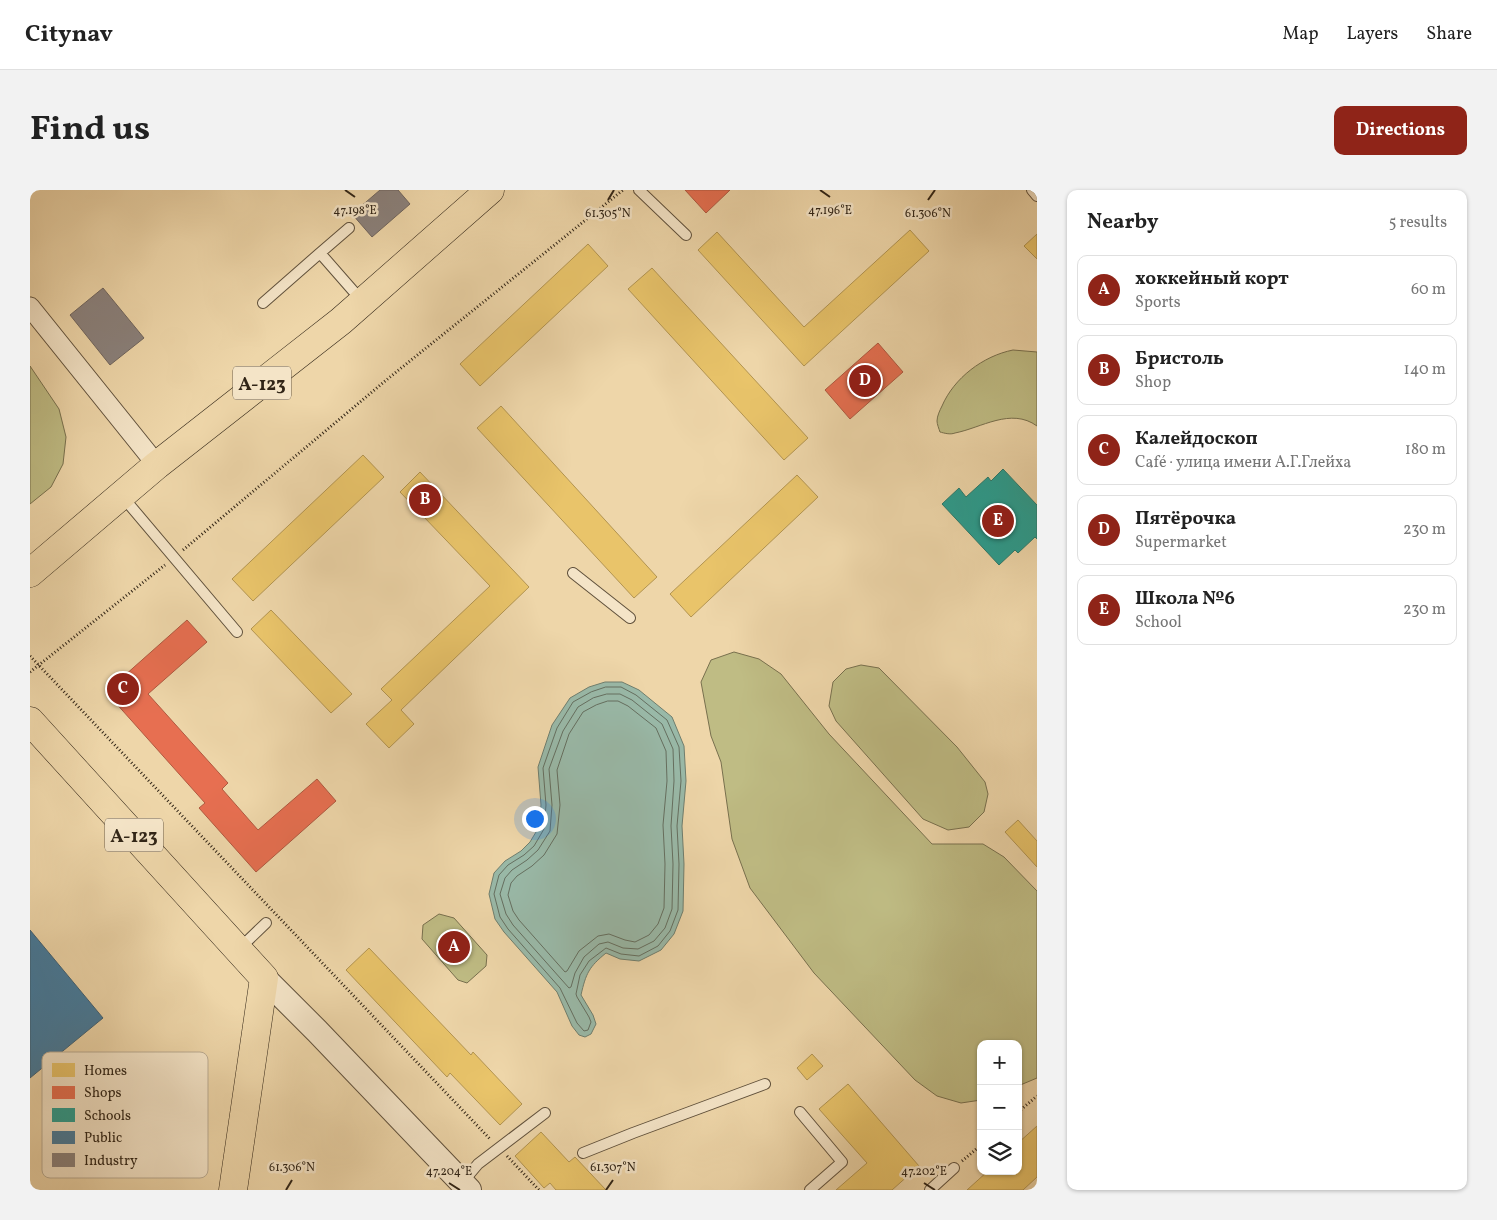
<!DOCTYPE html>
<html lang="en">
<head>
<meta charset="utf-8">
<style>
  :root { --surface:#fff; --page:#f2f2f2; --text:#222; --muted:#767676; --line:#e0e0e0; --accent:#8f2418 }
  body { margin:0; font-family:Vollkorn,serif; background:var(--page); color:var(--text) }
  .controls { position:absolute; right:15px; bottom:15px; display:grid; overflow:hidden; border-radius:10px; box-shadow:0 1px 4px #0004 }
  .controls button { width:45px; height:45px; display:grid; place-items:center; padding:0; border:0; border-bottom:1px solid var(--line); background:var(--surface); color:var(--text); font:25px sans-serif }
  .you { position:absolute; left:504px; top:628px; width:18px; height:18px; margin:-12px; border:4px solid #fff; border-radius:50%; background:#1a73e8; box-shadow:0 0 0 8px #1a73e833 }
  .badge { display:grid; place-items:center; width:32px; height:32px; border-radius:50%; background:var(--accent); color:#fff; font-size:16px; font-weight:700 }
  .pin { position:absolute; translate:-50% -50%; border:2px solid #fff; box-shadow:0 1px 5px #0006 }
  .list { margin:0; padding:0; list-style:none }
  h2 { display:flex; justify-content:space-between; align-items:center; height:65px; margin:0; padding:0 20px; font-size:21px }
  h2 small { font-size:16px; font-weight:400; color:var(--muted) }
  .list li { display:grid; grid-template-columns:32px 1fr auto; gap:15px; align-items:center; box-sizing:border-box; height:70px; margin:0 10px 10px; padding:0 10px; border:1px solid var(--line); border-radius:10px }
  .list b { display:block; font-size:19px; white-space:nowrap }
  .list p { margin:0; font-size:16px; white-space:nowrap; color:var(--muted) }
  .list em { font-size:16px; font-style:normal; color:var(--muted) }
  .icon { flex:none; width:28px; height:28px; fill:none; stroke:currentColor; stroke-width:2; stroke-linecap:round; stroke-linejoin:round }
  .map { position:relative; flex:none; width:1007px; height:1000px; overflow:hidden; border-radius:10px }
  header { display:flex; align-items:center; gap:30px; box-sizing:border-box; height:70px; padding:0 25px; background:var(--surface); border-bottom:1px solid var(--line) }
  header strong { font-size:24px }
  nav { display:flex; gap:28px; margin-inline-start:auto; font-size:18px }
  .intro { display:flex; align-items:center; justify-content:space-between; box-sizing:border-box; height:120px; padding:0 30px }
  h1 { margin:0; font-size:35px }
  .button { padding:12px 22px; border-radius:10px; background:var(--accent); color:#fff; font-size:18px; font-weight:700 }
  main { display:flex; gap:30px; padding:0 30px }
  aside { flex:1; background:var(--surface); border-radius:10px; box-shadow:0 1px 4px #0004 }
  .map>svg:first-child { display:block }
</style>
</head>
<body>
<header>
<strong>Citynav</strong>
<nav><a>Map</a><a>Layers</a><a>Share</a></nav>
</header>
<div class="intro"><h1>Find us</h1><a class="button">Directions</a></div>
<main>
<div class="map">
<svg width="1007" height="1000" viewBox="0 0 1007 1000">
  <rect width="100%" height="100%" fill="#eed6a9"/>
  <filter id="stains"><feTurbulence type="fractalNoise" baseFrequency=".004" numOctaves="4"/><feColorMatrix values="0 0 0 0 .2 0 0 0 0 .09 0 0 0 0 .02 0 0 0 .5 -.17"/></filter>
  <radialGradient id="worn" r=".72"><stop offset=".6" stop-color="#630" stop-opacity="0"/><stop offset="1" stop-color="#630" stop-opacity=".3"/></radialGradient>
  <!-- green -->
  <path fill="#bfbc84" stroke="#78704e" d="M983,160L1007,162V236C981,217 951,238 925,243C920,245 914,243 910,242C909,239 907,234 907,231C907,226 910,220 912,216C924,188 953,166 983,160Z
    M0,176L29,219L36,247L33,274L21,297L0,314Z
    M704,462L729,469L751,484L799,544L902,654H953L974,667L1007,701V888L988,896V854H951V910L931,913L907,906L885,890L784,783L720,698L702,649L691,572L681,546L671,492L681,470Z
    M831,475L849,478L927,557L955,592L958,604L954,622L939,637L918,640L893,629L806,531L799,516L803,492L816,479Z
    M409,724L424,728L457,765L456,776L437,793L428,790L392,749L393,735Z"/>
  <!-- water -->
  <path fill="#99b9a8" stroke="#6f7e6e" d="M575,492H592L609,500L642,527L654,556L656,591L652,636L654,674L653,721L644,744L631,760L609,771L590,769L576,763C559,777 556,783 551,805L563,825L566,834L561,844L555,847L549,845L542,836L527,802L474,742L465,729L459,704L464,683L475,671L491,661L500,652L509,637L511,615L508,577L522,535L540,508L559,497Z"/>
  <!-- homes -->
  <path fill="#e9c46a" stroke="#b29451" d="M880,40L899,61L774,176L668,60L687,42L774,137Z
    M1007,44V69L994,56Z
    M558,54L578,76L450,196L430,174Z
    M622,78L778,248L754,270L598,99Z
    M471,216L627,387L604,408L447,238Z
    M333,265L354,287L223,411L202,389Z
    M390,282L499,397L371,520L384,534L359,558L336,534L362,510L351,499L460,396L370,302Z
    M767,285L788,307L661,427L640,404Z
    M241,420L322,504L301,523L221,439Z
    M988,630L1007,651V677L975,642Z
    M339,758L441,865L443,862L492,914L470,935L420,883L417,887L316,780Z
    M782,864L793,876L777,890L767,878Z
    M818,894L889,976L862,1000H806L837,973L789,919Z
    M1007,936V987L993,1000H937L958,981H988V953Z
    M511,942L539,972L545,967L576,1000H526L520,993L514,998L485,966Z"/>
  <!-- shops -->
  <path fill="#e76f51" stroke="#b05940" d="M655,0H700L676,23Z
    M848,153L873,182L820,229L795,200Z
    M157,430L177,452L118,504L198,593L192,599L228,640L287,589L306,611L226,682L169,618L175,613L76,502Z"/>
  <!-- schools -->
  <path fill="#2a9d8f" stroke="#2c796b" d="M973,279L1007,315V349L1005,347L988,363L985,360L969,375L912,314L929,298L936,307L958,287L961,291Z"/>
  <!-- public -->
  <path fill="#457b9d" stroke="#3f6175" d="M0,740L73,828L0,888Z"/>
  <!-- industry -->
  <path fill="#8a817c" stroke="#6f655e" d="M350,0H368L380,14L342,47L322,24Z
    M73,98L114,148L80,175L40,125Z"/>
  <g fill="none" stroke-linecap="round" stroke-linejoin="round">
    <!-- shore -->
    <path stroke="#656f60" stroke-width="1" d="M576,497H591L606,505L637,530L649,557L651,591L647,636L649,674L648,720L640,741L628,756L609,766L591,764L576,758L559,771L550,785L546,804L547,807L559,827L561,832L558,840L554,841L547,833L530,798L478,739L470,727L464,704L469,685L478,675L494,665L504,656L514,639L516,615L513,578L527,538L543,512L561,502Z
      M577,504H590L602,510L632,534L643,559L644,591L641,636L643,674L642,719L635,738L624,751L608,759L593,758L578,752L569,754L554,767L545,783L541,797L539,798L483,735L476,724L470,704L475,688L482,680L497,670L508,660L520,641L522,615L519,579L533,541L548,517L563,508Z
      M578,511H588L598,516L626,538L636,561L637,591L633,635L635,674L634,718L628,734L619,745L605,752L595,750L579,744L568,746L549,761L537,781L535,782L489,730L483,721L478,705L481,693L487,686L502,676L514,665L527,644L530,615L527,580L539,544L553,522L566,515Z"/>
    <!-- service casing -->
    <g stroke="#60513c" stroke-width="12">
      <path id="service" d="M609,0L656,45
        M1002,0L1007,6
        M319,38L290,63L332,111
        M233,113L290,63
        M92,306L207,442
        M543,383L600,428
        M210,758L236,733
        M770,922L812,972L780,1000
        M553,963L603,943L735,894
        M432,993L448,974L515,923
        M900,1000L924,978"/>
    </g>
    <!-- minor casing -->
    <g stroke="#60513c" stroke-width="21">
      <path id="minor" d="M0,117L127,275"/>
    </g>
    <!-- tertiary casing -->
    <g stroke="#60513c" stroke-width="26">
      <path id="tertiary" d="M234,788L287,841L439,1000"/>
    </g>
    <!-- primary casing -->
    <g stroke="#312517" stroke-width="29">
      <path id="primary" d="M0,383L127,275L311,131L460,0
        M0,531L234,788L203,1000"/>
    </g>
    <!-- path -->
    <path stroke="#312517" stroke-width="3" stroke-dasharray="1 2.5" stroke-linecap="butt" d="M153,360L360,187L593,0
      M0,466L460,949
      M0,482L135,375
      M988,922L1007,906
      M477,966L509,1000
      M932,971L951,955"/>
    <!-- service -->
    <use href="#service" stroke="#f4e4c7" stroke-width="10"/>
    <!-- minor -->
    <use href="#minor" stroke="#f4e4c7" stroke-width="19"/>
    <!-- tertiary -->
    <use href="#tertiary" stroke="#f4e4c7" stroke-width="24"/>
    <!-- primary -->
    <use href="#primary" stroke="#eed6a9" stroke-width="28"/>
  </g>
  <!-- ticks -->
  <path fill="none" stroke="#312517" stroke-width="2" d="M315,0L325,7M790,0L800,7M578,10L584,0M898,10L905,0M419,993L430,1000M894,993L905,1000M256,1000L262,990M576,1000L583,990"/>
  <g text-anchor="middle" stroke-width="5" stroke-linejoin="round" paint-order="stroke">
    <!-- shield labels -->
    <g fill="#f4e4c7" stroke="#6c5e4c" stroke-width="1">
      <rect x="203" y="176.5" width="58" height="33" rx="4"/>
      <rect x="75" y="628.5" width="58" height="33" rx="4"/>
    </g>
    <g font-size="19" font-weight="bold" fill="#312517">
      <text x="232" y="200">А-123</text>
      <text x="104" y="652">А-123</text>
    </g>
  </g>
  <!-- legend -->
  <rect x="12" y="862" width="166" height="126" rx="8" fill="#f4e4c7" stroke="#baab92" stroke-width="1"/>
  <rect x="22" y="873" width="23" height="14" fill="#e9c46a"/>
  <rect x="22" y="896" width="23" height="13" fill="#e76f51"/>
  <rect x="22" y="918" width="23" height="14" fill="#2a9d8f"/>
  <rect x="22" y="941" width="23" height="13" fill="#457b9d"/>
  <rect x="22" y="963" width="23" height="14" fill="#8a817c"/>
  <g font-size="14" fill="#312517">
    <text x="54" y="885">Homes</text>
    <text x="54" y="907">Shops</text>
    <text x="54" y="930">Schools</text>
    <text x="54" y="952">Public</text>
    <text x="54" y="975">Industry</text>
  </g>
  <g font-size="12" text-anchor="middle" fill="#312517" stroke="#f4e4c7" stroke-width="5" stroke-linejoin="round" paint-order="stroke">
    <text x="325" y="24">47.198°E</text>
    <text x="800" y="24">47.196°E</text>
    <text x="578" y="27">61.305°N</text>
    <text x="898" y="27">61.306°N</text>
    <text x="262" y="981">61.306°N</text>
    <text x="583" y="981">61.307°N</text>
    <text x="419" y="985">47.204°E</text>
    <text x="894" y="985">47.202°E</text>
  </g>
  <rect width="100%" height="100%" filter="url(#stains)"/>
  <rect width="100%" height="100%" fill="url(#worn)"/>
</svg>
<div class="controls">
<button>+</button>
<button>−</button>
<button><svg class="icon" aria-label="layers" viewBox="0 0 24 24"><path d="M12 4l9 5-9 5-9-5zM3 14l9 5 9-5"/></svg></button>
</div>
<div class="you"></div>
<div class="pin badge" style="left:424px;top:757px">A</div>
<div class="pin badge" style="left:395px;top:310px">B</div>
<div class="pin badge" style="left:93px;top:499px">C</div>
<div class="pin badge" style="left:835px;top:191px">D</div>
<div class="pin badge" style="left:968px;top:331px">E</div>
</div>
<aside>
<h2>Nearby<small>5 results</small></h2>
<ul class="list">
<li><span class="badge">A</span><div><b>хоккейный корт</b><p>Sports</p></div><em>60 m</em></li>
<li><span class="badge">B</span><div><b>Бристоль</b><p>Shop</p></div><em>140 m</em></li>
<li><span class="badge">C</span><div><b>Калейдоскоп</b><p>Café · улица имени А.Г.Глейха</p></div><em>180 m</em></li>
<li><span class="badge">D</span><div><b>Пятёрочка</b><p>Supermarket</p></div><em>230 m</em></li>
<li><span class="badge">E</span><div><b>Школа №6</b><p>School</p></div><em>230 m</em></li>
</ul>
</aside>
</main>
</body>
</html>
